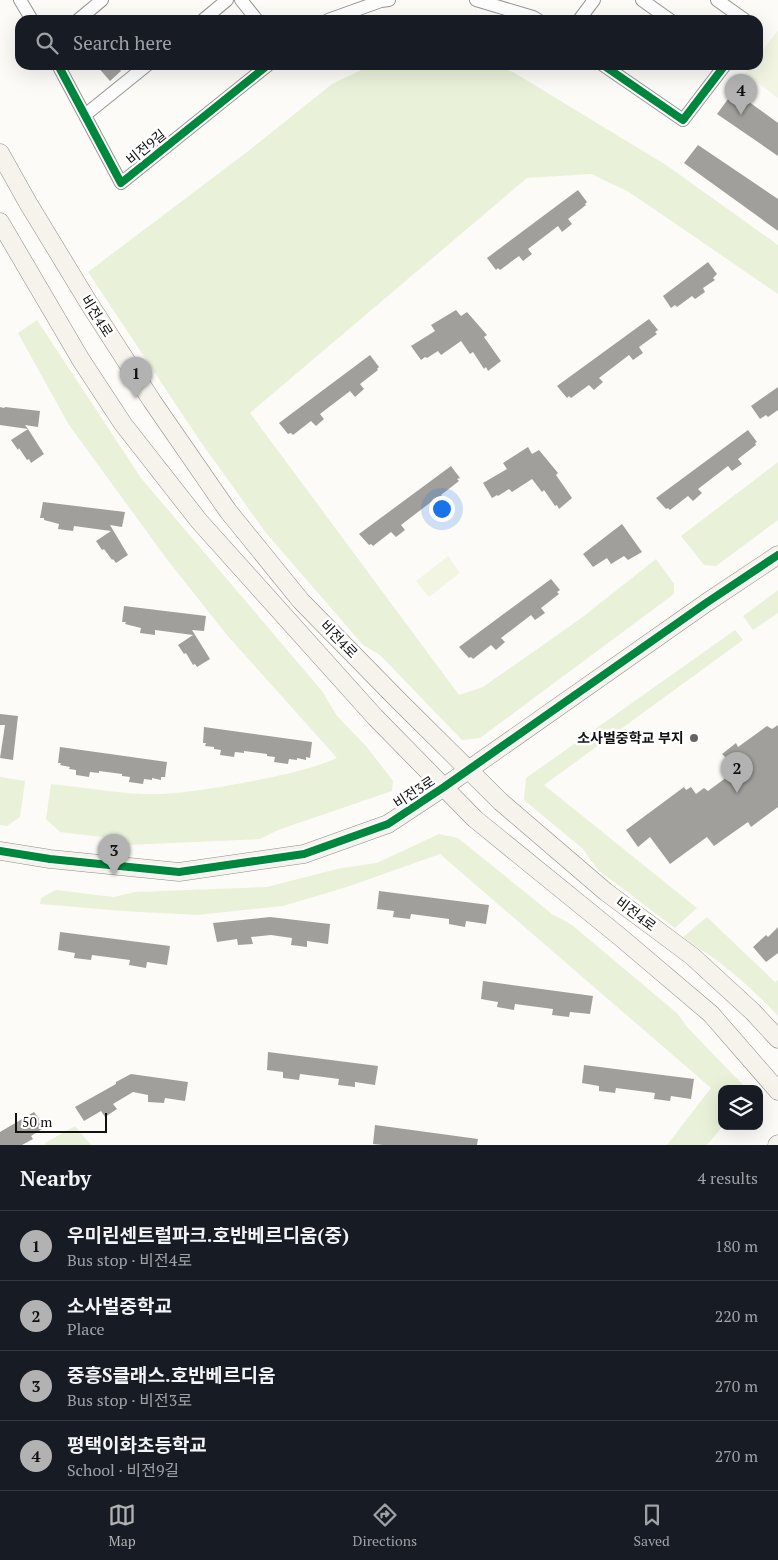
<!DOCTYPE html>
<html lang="en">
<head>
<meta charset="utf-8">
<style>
  :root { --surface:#171b24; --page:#20242c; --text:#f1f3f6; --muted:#9ea1a6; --line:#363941; --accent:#b2b2b3 }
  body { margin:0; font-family:"PT Serif","Noto Sans KR",serif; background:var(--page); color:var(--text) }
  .controls { position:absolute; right:15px; bottom:15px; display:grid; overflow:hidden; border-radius:10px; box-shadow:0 5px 20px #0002 }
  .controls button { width:45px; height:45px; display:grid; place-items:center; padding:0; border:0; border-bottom:1px solid var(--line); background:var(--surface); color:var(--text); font:25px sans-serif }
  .scale { position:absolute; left:15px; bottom:12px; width:92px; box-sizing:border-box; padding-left:5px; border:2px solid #111; border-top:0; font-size:14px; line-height:18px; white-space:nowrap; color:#111; -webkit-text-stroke:4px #fff; paint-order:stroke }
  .you { position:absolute; left:441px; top:508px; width:18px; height:18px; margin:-12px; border:4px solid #fff; border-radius:50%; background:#1a73e8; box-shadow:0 0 0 8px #1a73e833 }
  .badge { display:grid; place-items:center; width:32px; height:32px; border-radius:50%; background:var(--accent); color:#111; font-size:16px; font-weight:700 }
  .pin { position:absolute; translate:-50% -41px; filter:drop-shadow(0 1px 2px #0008) }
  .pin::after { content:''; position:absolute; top:26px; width:18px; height:15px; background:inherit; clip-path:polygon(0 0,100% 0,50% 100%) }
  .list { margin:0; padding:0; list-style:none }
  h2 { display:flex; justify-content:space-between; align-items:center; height:65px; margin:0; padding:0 20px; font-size:21px }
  h2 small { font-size:16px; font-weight:400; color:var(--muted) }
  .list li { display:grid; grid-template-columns:32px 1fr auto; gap:15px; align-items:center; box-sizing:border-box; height:70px; padding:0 20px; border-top:1px solid var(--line) }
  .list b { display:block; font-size:19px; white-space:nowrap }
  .list p { margin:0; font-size:16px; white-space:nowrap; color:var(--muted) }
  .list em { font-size:16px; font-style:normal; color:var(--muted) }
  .icon { flex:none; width:28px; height:28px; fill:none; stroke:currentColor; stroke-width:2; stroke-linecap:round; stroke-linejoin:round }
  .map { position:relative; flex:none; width:778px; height:1145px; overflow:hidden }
  .search { position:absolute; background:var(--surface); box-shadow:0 5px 20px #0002; left:15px; right:15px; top:15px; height:55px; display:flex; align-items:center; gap:12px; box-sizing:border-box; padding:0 18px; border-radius:15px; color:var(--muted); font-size:19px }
  .sheet { height:345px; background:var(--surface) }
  nav { display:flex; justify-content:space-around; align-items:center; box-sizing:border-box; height:70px; border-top:1px solid var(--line); background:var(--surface); font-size:14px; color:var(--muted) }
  nav a { display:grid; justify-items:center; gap:2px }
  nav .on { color:var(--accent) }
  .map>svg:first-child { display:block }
</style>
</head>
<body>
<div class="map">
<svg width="778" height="1145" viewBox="0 0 778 1145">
  <rect width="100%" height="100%" fill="#fdfbf7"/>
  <!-- green -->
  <path fill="#e9f1d8" d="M372,65H490L513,72L666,165L778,245V294L629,192L591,174L527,178L250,413L459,695L483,687L580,619L656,559L674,584V594L480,738L462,740L380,655L363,645L266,533L198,438L88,272L247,152L332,84Z
    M37,320L141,478L322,691L337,716L366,746L393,781L392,791L278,830L260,839L128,845L110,838L60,832L46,819L51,784C82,787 114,793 146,794C172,795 200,790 226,786C263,779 302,773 337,758L226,634L166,558L69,425L18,333Z
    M778,462V520L716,566L704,565L681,536Z
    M778,590V613L753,630L743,616Z
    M735,630L743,640L544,785L697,908L675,928L598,870L583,849L524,800L526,778Z
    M0,777L25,781L20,817L7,826L0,825Z
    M439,834L458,838L552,914L572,925L678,1014L687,1027L743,1085V1089H722V1126H723L707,1145H667L711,1088L440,854L347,887L283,906L197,915L123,911L40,904L41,898L56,890L114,897L135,892L267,887L341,868L377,863Z
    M707,917L775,982L778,980V1016C759,996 735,973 712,957C702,950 692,944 683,937Z
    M75,1126L91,1145H45V1143Z"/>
  <!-- pitch -->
  <path fill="#f1f5e2" d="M778,30V98L745,73L751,65H758V56Z
    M448,556L460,573L429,597L416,581Z"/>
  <!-- building -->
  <path fill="#a19f9c" d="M96,65H116L121,71L110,81Z
    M734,91L778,123V156L717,114Z
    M698,145L778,199V231L684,163Z
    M578,190L587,202L585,204L586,205L568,219L572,224L562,232L558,226L528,249L532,254L523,261L519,256L500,270L498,268L496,270L487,258Z
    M708,262L717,274L713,278L715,280L703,288L705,292L695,299L692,296L677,307L675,305L671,308L663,296Z
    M456,310L461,316L467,312L487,335L484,337L501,361L488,371L486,367L484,369L473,352L470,354L461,341L441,355L438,351L427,358L425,357L421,360L411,346L435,331L431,325Z
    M649,319L658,330L655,332L657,334L639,347L643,353L633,360L629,355L599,378L603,382L594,390L589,385L571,398L569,396L567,398L557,386Z
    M370,355L379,367L377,369L378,370L360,384L364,389L355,397L350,391L320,414L324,419L316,426L311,421L293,435L291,433L288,434L279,423Z
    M778,387V410L768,417L766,415L760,419L751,406Z
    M0,407L4,408L5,407L40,411L38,427L25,425L28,429L0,425Z
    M28,429L44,454L31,463L29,459L27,460L19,448L18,450L11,440Z
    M748,430L757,442L755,443L756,445L738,459L742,464L732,471L728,466L698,489L702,493L693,501L688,496L670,510L668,508L666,509L656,498Z
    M528,447L532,454L539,450L558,473L556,475L572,498L559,509L557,505L555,506L544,490L542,492L532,479L512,492L509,489L498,496L497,495L492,498L483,483L507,469L503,463Z
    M451,466L460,478L457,479L459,481L441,495L445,500L435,507L431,502L401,525L405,530L396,537L391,532L373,546L371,544L369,545L359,534Z
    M43,502L125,512L122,527L110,525L128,555L116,563L113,559L112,560L104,549L102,550L96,541L111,531L74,526L73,531L58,529L59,524L44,520V518H40Z
    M622,524L642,552L628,560L624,556L611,564L607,558L593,567L583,554Z
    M551,579L560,590L557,592L559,594L541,608L545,613L535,620L531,615L501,638L505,642L496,650L491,645L473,659L471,657L469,658L459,647Z
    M124,606L206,616L204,631L192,630L210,659L197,667L195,664L193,665L186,653L184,654L178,645L193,635L155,630V635L140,633L141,628L125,624L126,622H122Z
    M0,714L18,716L13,760L0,758L5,725H0Z
    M778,725V807L751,827L748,822L714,846L707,837L670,864L650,837L638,847L626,830L684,787L686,790L691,787L696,794L704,788L708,791L735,771L724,761L726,758L722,754L736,743L738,747L767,726L772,729Z
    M204,727L312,742L310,758L306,757V760L297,758V760L289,759L288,764L274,762L275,757L267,756V754L244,751V753L235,752L234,757L220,755L221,750L214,749V747L205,746L206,743H203Z
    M60,747L167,762L165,777H161V780L152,778V780L144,779L143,784L129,782L130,777L122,776V774L99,771V773L90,772L89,777L76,775V770L69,769L70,767L60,765L61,763H58Z
    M379,891L489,905L486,924L466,921L465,927L449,924V919L411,914L410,919L393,917L394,911L377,909Z
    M270,917L330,924L328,944L307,941V947L291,945L292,938L271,935L251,937L253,944L238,945L237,939L217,942L213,923Z
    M778,927V953L766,962L753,947L766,935L768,937Z
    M60,932L170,946L167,965L147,962L146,968L129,965L130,960L92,955L91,960L74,958L75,953L58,950Z
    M483,981L593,996L590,1014L570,1012L569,1017L552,1015L553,1009L515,1004L514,1010L497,1007L498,1002L481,999Z
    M268,1052L378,1066L375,1085L355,1082V1087L338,1085L339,1079L300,1074L299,1080L283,1078V1072L267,1070Z
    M584,1065L694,1079L691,1099L671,1096L670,1101L654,1099L655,1093L616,1088L615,1093L599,1091V1086L582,1083Z
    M131,1074L188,1082L185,1101L165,1098L164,1103L148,1102V1095L133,1092L113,1104L117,1109L105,1117L101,1111L84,1121L75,1107L116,1084V1082Z
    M34,1112L45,1127L31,1136L33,1139L22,1145H0V1132Z
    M375,1125L478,1139L477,1145H383L373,1144Z"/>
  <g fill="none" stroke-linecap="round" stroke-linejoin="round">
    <!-- street casing -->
    <g stroke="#979695" stroke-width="14">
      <path id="street" d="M20,0L32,20
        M241,0L257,20
        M476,0L533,17L538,20
        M642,0L670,20
        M717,0L745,20
        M78,20L102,0
        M203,20L227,0
        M328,20L381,1L389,0
        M579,20L594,0
        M58,65L121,183L268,65
        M603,65L683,120L725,65
        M85,115L147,65"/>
    </g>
    <!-- secondary casing -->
    <g stroke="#8e8d8b" stroke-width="19">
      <path id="secondary" d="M0,153L28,203L90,305L152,401L228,511L301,601L399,701L501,802L606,892L692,956L753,1012L778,1039
        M0,222L81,360L123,424L199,521L375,717L475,819L619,936L711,1014L778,1091
        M0,851L50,859L179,872L304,854L388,824L444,787L706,603L778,555
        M777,1145L778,1144"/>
    </g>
    <!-- street -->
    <use href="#street" stroke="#fffefe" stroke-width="12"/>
    <!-- secondary -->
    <use href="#secondary" stroke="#f5f3ec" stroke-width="18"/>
    <!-- cycleway casing -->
    <g stroke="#fff" stroke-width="11">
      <path id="cycleway" d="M58,65L121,183L268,65
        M603,65L683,120L725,65
        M0,851L50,859L179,872L304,854L388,824L444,787L706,603L778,555"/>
    </g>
    <!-- cycleway -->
    <use href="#cycleway" stroke="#00873e" stroke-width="8"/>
  </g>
  <!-- markers -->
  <circle fill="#646362" stroke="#fff" stroke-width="2" cx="694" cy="738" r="5"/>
  <g text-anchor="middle" stroke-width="5" stroke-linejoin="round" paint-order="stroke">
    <!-- street labels -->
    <g font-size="14" fill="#111" stroke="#fff">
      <text transform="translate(146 147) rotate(-39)" y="5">비전9길</text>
      <text transform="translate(97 316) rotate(58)" y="5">비전4로</text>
      <text transform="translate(339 639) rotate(46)" y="5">비전4로</text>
      <text transform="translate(414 792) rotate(-33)" y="5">비전3로</text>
      <text transform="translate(636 914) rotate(37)" y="5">비전4로</text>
    </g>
    <!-- poi labels -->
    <g font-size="14" font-weight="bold" fill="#111" stroke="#fff" text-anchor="end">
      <text x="684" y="743">소사벌중학교 부지</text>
    </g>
  </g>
</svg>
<div class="controls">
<button><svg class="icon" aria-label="layers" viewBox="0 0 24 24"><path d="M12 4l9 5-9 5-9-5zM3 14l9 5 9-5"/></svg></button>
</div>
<div class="scale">50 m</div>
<div class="you"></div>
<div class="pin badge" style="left:136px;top:398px">1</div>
<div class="pin badge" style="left:737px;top:793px">2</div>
<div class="pin badge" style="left:114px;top:875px">3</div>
<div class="pin badge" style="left:741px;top:115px">4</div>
<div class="search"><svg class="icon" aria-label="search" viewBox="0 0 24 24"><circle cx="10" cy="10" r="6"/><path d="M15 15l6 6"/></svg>Search here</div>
</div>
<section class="sheet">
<h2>Nearby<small>4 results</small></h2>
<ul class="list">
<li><span class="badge">1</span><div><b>우미린센트럴파크.호반베르디움(중)</b><p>Bus stop · 비전4로</p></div><em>180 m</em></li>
<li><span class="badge">2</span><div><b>소사벌중학교</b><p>Place</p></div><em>220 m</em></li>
<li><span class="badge">3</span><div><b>중흥S클래스.호반베르디움</b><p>Bus stop · 비전3로</p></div><em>270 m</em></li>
<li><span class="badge">4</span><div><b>평택이화초등학교</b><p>School · 비전9길</p></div><em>270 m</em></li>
</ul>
</section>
<nav>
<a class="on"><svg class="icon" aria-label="map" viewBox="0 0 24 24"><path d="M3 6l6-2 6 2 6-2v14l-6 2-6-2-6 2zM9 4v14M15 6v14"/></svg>Map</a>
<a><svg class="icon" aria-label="directions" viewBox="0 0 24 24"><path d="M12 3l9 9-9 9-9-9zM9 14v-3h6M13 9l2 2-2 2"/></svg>Directions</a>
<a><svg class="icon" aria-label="saved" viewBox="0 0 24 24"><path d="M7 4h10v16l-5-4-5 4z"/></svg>Saved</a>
</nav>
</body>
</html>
